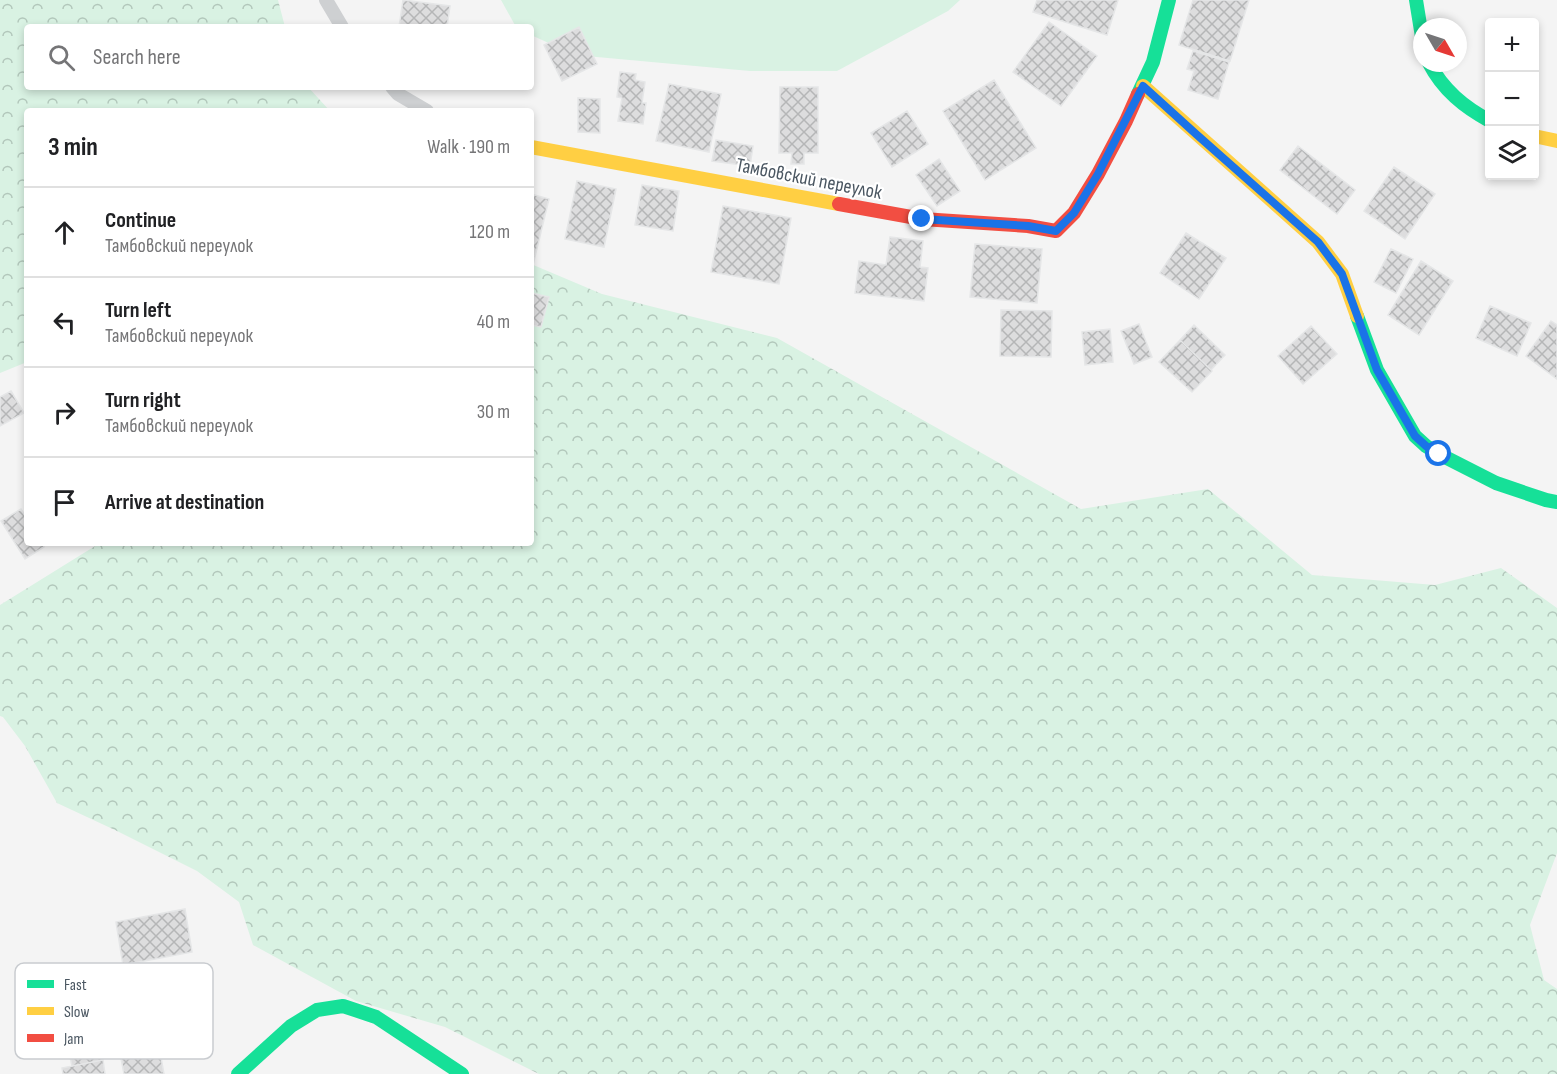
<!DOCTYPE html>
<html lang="en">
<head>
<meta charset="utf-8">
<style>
  :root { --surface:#fff; --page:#f2f2f2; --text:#202124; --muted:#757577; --line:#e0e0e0 }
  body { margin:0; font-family:"Sofia Sans Condensed",sans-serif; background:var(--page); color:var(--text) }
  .controls { position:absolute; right:18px; top:18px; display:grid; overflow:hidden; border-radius:6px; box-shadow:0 3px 9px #0003 }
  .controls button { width:54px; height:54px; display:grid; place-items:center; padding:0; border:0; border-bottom:2px solid var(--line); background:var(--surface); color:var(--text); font:30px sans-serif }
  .compass { position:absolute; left:1413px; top:18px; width:54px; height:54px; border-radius:50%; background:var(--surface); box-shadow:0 3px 9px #0003; rotate:129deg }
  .stop { position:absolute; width:18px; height:18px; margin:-14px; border:4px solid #1a73e8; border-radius:50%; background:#fff }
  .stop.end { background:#1a73e8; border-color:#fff; box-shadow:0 2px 6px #0008 }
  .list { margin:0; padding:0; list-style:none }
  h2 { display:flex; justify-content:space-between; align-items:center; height:78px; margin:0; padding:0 24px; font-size:26px }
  h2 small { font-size:20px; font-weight:400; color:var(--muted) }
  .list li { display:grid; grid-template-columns:39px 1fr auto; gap:18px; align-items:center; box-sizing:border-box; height:90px; padding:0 24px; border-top:2px solid var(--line) }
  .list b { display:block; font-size:22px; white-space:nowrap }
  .list p { margin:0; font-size:20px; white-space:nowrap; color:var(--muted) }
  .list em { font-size:20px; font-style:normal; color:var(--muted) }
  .icon { flex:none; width:33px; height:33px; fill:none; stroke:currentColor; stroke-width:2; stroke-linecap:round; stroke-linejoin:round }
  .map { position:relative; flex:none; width:1557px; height:1074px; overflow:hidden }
  .search { position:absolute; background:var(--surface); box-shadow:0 3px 9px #0003; left:24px; top:24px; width:510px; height:66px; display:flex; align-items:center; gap:15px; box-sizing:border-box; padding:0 21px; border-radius:6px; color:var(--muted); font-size:22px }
  .panel { position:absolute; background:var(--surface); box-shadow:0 3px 9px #0003; left:24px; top:108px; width:510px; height:438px; border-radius:6px }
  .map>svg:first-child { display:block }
</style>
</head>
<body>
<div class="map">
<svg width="1557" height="1074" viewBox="0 0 1557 1074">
  <defs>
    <pattern id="forest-crowns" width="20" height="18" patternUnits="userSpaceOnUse" patternTransform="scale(1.5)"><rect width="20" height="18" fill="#d9f2e3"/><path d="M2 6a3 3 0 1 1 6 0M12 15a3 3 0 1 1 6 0" fill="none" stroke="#b2c7bb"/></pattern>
    <pattern id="building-cross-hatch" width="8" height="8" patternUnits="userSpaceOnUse" patternTransform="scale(1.5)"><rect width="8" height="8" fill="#ddddde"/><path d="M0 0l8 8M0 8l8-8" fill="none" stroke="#b5b6b7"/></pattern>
  </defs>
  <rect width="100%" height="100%" fill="#f4f4f4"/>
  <!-- green -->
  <path fill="#d9f2e3" d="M501,0H960L948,11L837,71H750L575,55L531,35V27H516Z"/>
  <!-- forest -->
  <path fill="url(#forest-crowns)" d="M0,0H278L285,27H27V87H308L330,111H27V362L0,373Z
    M531,264L602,294L777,338L1081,509L1208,489L1312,575L1435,585L1501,568L1557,608V853L1530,925L1544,980L1557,989V1074H539L445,1027L356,1001L253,945L239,902L197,871L117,831L57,803L25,746L3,717L0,716V605L100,543H531Z"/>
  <!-- building -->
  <path fill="url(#building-cross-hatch)" stroke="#e5e6e7" stroke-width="1.5" d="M403,0L450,6L447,27H399Z
    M1037,0H1118L1107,35L1033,12Z
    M1193,0H1249L1230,61L1179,45Z
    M1049,22L1097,56L1061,106L1013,72Z
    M579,27L597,64L562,81L544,45Z
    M1193,51L1229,62L1218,99L1188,90L1194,71L1187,69Z
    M620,72L636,74L635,80L645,82L642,103H646L643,124L618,121L622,98L617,97Z
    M994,80L1036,148L985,180L943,111Z
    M669,84L721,94L709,152L656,141Z
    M780,87H818V153H804V164H791L792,153H779Z
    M578,98L600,99V133L578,132Z
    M907,111L928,144L892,167L871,133Z
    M716,140L753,146L750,166L712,161Z
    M1298,146L1355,190L1337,214L1280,170Z
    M939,159L960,191L937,206L916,175Z
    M1394,167L1435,194L1405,239L1364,211Z
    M577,181L616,189L604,247L565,239Z
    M642,185L679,191L673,231L635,225Z
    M531,194L549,199L532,269H531Z
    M723,206L791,218L779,284L711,272Z
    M1186,233L1226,258L1199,299L1160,273Z
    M890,237L923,241L920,267L928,268L924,301L855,293L859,261L886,265Z
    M975,244L1042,249L1037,303L970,297Z
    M1391,249L1413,259L1396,293L1374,282Z
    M1421,261L1453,281L1419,335L1388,315Z
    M531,293L549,297L541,327L531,325Z
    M1490,306L1531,323L1517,356L1476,338Z
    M1001,310L1052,311L1051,357L1000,356Z
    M1551,321L1557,325V379L1526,356Z
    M1139,324L1152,357L1134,364L1121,331Z
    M1194,325L1225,355L1211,370L1180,340Z
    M1311,326L1337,354L1303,384L1278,356Z
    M1110,329L1113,362L1085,365L1082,332Z
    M1180,340L1212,371L1192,392L1159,362Z
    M11,391L24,413L0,426V397Z
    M21,509L27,519V543H42L44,547L25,559L1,521Z
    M185,909L192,952L123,965L116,922Z
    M158,1041L164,1074H124L119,1048Z
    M100,1046L103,1060L72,1066L69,1052Z
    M103,1060L105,1074H63L62,1068Z"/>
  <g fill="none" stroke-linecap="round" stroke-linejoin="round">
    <!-- lane -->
    <path stroke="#ced0d2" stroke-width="14" d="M326,0L342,27
      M392,87L398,94L427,111"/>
    <!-- fast -->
    <path stroke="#16e098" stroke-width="14" d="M1416,0L1422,37
      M1429,63C1443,90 1464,107 1490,121
      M1138,94L1153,62L1169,0
      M1357,316L1377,370L1415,436L1426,446L1439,454L1496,483L1546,500L1557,502
      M238,1074L291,1026L317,1010L343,1006L376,1017L462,1074"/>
    <!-- slow -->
    <path stroke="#ffcf43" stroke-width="14" d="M1143,86L1318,242L1342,274L1357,316
      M1534,136L1557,141
      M531,147L839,204"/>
    <!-- jam -->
    <path stroke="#f24e42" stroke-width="14" d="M839,204L922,219L1028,226L1056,231L1074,213L1098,174L1126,121L1138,94"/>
  </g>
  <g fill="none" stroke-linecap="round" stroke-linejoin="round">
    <!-- route -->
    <path stroke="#1a73e8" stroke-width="8" d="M922,219L1028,226L1056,231L1074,213L1098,174L1143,86L1196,134L1318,242L1342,274L1377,370L1415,436L1426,446L1439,454"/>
  </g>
  <g text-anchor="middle" stroke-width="4.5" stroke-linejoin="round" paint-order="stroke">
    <!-- street labels -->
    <g font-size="20" fill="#4a5661" stroke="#fff">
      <text transform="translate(809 178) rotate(11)" y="7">Тамбовский переулок</text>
    </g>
  </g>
  <!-- legend -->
  <rect x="15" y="963" width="198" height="96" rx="9" fill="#fff" stroke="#c9ccd0" stroke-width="1.5"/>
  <rect x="27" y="980" width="27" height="8" fill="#16e098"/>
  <rect x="27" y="1007" width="27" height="8" fill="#ffcf43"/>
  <rect x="27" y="1034" width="27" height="8" fill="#f24e42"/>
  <g font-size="16" fill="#4a5661">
    <text x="64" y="990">Fast</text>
    <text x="64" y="1017">Slow</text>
    <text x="64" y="1044">Jam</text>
  </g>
</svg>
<div class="controls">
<button>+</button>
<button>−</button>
<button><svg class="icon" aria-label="layers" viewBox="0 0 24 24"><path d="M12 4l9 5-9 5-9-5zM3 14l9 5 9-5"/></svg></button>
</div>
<svg class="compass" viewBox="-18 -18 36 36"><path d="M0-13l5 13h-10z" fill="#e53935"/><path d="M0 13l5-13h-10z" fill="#757577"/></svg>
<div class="stop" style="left:1439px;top:454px"></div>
<div class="stop end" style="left:922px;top:219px"></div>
<div class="search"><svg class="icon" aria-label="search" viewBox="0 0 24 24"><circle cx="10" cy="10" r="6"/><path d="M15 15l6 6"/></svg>Search here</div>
<section class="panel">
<h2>3 min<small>Walk · 190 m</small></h2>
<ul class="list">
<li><svg class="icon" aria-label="ahead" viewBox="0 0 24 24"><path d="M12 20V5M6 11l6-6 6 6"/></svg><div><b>Continue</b><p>Тамбовский переулок</p></div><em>120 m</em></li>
<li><svg class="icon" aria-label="left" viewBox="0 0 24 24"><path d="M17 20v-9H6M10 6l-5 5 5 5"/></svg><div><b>Turn left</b><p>Тамбовский переулок</p></div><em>40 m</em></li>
<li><svg class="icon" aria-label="right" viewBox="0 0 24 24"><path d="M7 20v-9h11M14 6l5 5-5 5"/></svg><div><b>Turn right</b><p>Тамбовский переулок</p></div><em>30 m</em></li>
<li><svg class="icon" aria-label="arrive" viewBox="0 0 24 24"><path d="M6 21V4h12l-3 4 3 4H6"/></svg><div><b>Arrive at destination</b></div></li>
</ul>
</section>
</div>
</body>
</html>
